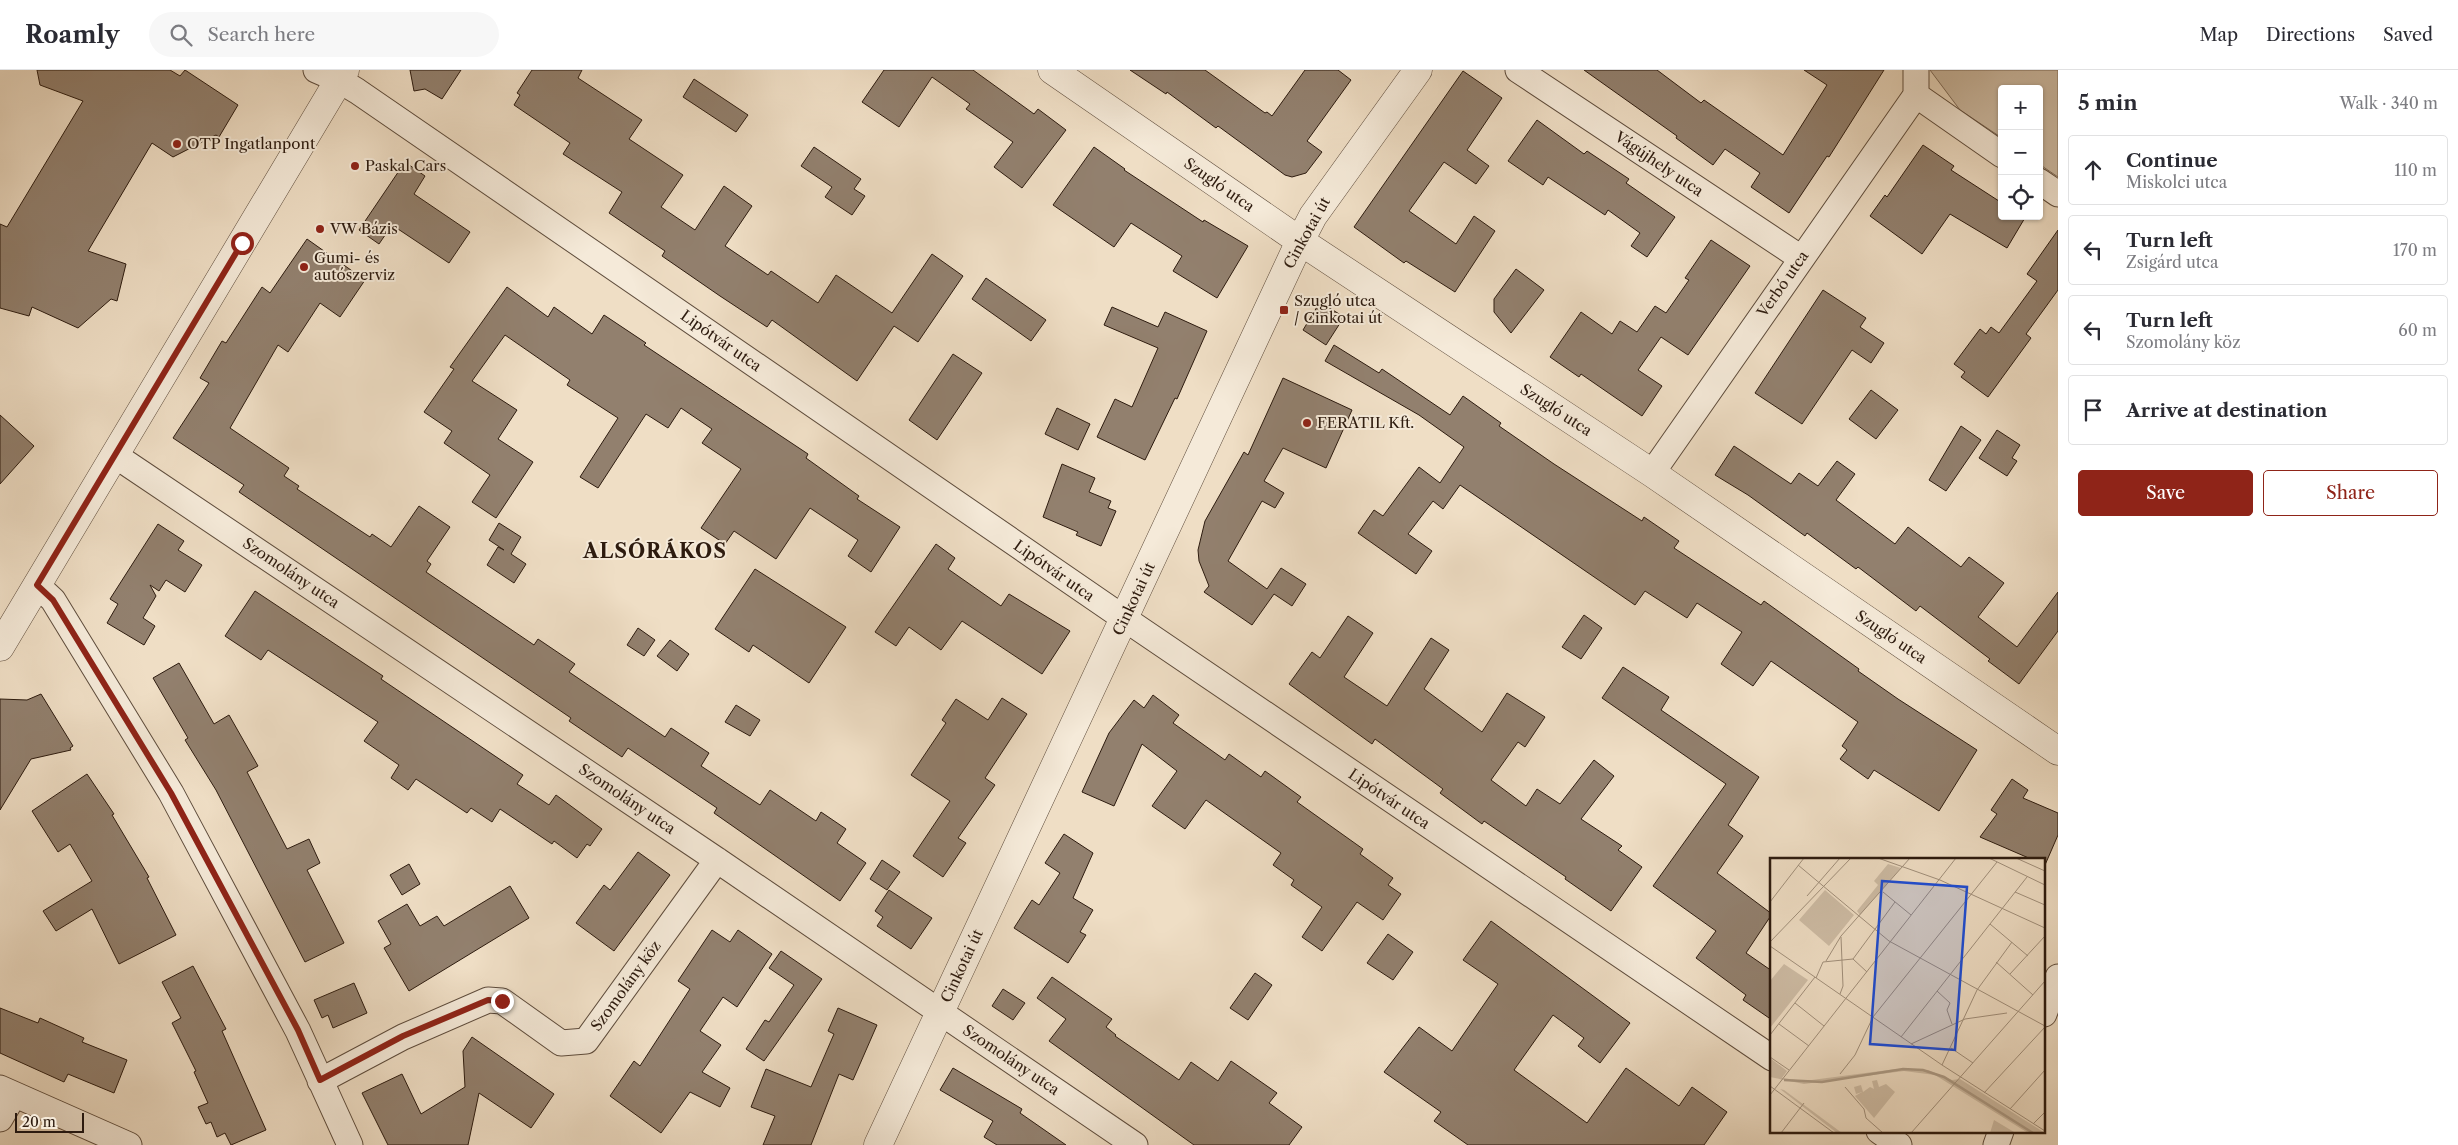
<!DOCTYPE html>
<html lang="en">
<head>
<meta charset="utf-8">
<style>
  :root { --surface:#fff; --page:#f7f7f7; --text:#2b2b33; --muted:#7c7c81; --line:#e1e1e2; --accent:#8f2418 }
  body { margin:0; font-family:"Libre Caslon Text",serif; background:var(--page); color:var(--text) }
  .controls { position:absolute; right:15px; top:15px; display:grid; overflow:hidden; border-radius:5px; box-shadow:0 1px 4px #0004 }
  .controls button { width:45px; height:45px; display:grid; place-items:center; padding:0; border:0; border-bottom:1px solid var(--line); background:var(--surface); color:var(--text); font:25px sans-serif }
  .scale { position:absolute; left:15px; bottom:12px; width:69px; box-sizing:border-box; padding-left:5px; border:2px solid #2d1b0f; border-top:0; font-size:14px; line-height:18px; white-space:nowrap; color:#2d1b0f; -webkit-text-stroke:4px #f5ead9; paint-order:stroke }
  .stop { position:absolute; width:15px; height:15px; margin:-11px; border:4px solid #8f2418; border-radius:50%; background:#fff }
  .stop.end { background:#8f2418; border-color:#fff; box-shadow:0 1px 5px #0008 }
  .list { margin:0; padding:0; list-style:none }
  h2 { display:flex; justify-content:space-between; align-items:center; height:65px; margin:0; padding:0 20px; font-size:21px }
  h2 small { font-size:16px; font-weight:400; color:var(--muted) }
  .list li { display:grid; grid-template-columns:32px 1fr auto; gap:15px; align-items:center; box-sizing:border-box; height:70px; margin:0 10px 10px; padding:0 10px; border:1px solid var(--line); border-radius:5px }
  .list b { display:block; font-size:19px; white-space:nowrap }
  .list p { margin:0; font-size:16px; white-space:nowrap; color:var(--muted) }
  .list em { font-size:16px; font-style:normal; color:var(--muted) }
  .actions { display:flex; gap:10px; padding:15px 20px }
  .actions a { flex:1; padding:11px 0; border:1px solid var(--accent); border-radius:5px; text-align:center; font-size:18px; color:var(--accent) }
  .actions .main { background:var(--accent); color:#fff }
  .icon { flex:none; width:28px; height:28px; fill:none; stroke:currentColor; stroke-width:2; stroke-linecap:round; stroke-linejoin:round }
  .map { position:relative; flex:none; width:2058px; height:1075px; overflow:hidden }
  header { display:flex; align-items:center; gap:30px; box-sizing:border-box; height:70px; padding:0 25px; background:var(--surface); border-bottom:1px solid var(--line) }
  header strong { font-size:24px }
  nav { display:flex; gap:28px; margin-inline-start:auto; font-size:18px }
  .search { width:350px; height:45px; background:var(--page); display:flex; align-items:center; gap:12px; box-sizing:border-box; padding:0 18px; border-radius:28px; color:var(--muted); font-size:19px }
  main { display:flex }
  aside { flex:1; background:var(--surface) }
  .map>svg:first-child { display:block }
</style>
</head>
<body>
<header>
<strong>Roamly</strong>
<div class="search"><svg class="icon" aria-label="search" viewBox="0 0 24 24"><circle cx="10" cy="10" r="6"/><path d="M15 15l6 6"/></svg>Search here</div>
<nav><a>Map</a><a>Directions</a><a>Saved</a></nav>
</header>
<main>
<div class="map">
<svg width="2058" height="1075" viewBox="0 0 2058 1075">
  <rect width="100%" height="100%" fill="#efdec5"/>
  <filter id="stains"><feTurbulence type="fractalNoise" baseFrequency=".004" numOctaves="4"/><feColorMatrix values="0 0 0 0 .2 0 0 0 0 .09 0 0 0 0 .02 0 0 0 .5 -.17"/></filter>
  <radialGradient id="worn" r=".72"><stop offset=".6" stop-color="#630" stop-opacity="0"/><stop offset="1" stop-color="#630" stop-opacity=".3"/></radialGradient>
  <!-- green -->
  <path fill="#cebda6" stroke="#7e6c5a" d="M1930,0H2058V107L2039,94V19H2002V68L1960,40Z"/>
  <!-- building -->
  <path fill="#92806e" stroke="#2d1b0f" d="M37,0H170L180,6L185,0L238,35L219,67L216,65L173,87L152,73L88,181L126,194L117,231L111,229L78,258L32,237L29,246L0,238V154L7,157L83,31L40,15Z
    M410,0H461L442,29L425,19L414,21Z
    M532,0H582L578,8L642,50L629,69L683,105L661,137L695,160L724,116L752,136L725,176L768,205L771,201L818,233L836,205L892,243L932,184L963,206L918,272L894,256L857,311L772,250L767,257L720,226L662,186L665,181L609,143L622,122L563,84L570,73L514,35L520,25L517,23Z
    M884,0H973L1034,44L1038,39L1066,60L1022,118L994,97L1013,72L966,39L970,34L932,7L899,57L862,32Z
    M1130,0H1205L1265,43L1267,42L1272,46L1305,0H1338L1351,10L1307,71L1322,82L1306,103L1292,107L1285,105L1218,56L1216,58L1167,22L1166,24Z
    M1584,0H1657L1701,33L1704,30L1783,85L1827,15L1804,0H1884L1829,87L1827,86L1789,143L1751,117L1760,103L1725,79L1713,95L1676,68L1677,66Z
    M1463,1L1502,28L1467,80L1489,96L1476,114L1444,92L1409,141L1456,174L1474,146L1495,161L1455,222L1406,191L1404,193L1354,157Z
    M694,9L748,45L736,62L683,27Z
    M1537,50L1584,84L1587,81L1629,109L1626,113L1675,147L1647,187L1631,176L1640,163L1608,140L1605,145L1548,107L1543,115L1508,91Z
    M1923,75L1954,96L1951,100L2002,133V146H2026L2007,178L1950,144L1922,184L1870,146L1885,125L1887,127Z
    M814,77L861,109L854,119L865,126L852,145L825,127L832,117L801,96Z
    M1094,77L1125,99L1124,100L1203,152L1204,150L1248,176L1217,228L1173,201L1182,186L1131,153L1114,177L1053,135Z
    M405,92L425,106L414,124L470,162L449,193L392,155L379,174L359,160Z
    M2058,160V220L2026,264L2031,268L1988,327L1961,307L1965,302L1954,294L1980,259L1986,264L1991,257L1999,263L2037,211L2027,204Z
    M307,169L365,210L340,247L320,233L288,282L278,275L230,358L289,398L284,406L299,416L297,419L370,467L372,464L391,477L419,436L450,457L427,491L431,494L426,502L534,575L538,569L575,594L569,602L665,667L671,658L709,683L701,696L760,735L770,720L816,751L821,742L846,759L837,773L866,793L840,831L714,743L717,738L628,678L622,687L569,651L571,648L239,422L244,415L173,368L209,313L200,308L222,271L226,273L262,217L270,223Z
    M1711,170L1750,196L1688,285L1661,267L1638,300L1662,316L1642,346L1581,304L1579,307L1550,287L1581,242L1612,264L1620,251L1637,262L1655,236L1666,243L1689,210L1685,208Z
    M1516,199L1544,220L1511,263L1494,242V229Z
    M986,208L1046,250L1031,271L972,229Z
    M507,217L548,247L554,237L592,264L604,245L646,273L644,275L808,384L806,388L859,426L857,429L900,457L871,502L848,486L858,470L810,438L776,489L734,461L725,474L701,458L741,399L702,373L712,359L681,338L668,358L646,344L598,418L580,407L618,348L567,315L570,310L505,265L472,311L517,340L498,369L533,392L496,448L472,432L490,405L444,373L452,361L424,342L454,299L450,297Z
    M1823,220L1866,248L1860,257L1884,273L1871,293L1852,280L1802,354L1755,323Z
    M1320,232L1344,247L1326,275L1303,260Z
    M1112,237L1158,257L1165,242L1207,261L1177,329L1175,328L1145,390L1097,367L1115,329L1132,337L1158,278L1104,255Z
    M1334,275L1379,303L1382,299L1450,345L1463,326L1501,353L1499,356L1554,394L1642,451L1644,447L1679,471L1674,478L1761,535L1764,531L1859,599L1858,601L1898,629L1977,680L1939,741L1874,700L1868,709L1840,689L1847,680L1842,676L1858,652L1771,591L1753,616L1721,594L1742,562L1697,533L1687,548L1645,521L1635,535L1460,415L1443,439L1433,431L1408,464L1432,481L1416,504L1358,463L1374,440L1383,446L1419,397L1440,413L1464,377L1419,345L1325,291Z
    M953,284L982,303L937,370L909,350Z
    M1283,308L1352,340L1326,398L1283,378L1264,411L1284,423L1275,438L1262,431L1228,491L1267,519L1281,498L1306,514L1292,536L1274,524L1252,555L1204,522L1209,516L1199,491L1198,480L1205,451L1244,382L1248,385Z
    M1871,320L1898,340L1876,369L1849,349Z
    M1057,338L1090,354L1078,380L1045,364Z
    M0,345L34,376L0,414Z
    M1961,356L1981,370L1946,421L1929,410Z
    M1997,360L2020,375L2012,388L2017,391L2007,406L1979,388Z
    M1734,376L1791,414L1799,403L1818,416L1837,391L1855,404L1836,430L1895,474L1908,457L1961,497L1969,487L2004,513L1978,547L2017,577L2058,522V561L2019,614L1988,591L1990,589L1920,536L1916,541L1858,497L1856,499L1807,463L1805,466L1748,425L1715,405Z
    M1062,394L1095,408L1089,422L1111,431L1108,438L1116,441L1101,476L1076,465L1078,462L1043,447Z
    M499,453L521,467L511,484L526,494L514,513L487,495L498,477L504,480L489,470Z
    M158,454L184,471L178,480L202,495L185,522L166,510L159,521L150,515L156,526L143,548L155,556L144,575L107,553L118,534L110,529Z
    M936,474L955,488L948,499L1001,536L1009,524L1070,561L1042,604L962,551L941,580L909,557L896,576L875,562Z
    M755,499L846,557L809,613L753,575L749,582L715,559Z
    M255,521L383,606L381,609L523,705L517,714L531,723L549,735L556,725L602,759L590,776L587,774L577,788L554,771L552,774L500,739L492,752L471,738L467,743L416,709L408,720L391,708L399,695L364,671L378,652L268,580L261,590L225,566Z
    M1584,545L1602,558L1581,589L1562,577Z
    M1348,546L1373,563L1344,607L1387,636L1431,568L1449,580L1424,619L1482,662L1507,623L1545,647L1525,677L1518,672L1491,710L1526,736L1537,719L1560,734L1594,690L1614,706L1581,749L1622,776L1618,780L1642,797L1611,841L1565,809L1566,807L1484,751L1482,754L1440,723L1443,719L1375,669L1372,674L1289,614L1312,582L1320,588Z
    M638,558L655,570L644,586L627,575Z
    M670,570L689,584L677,601L657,586Z
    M179,593L214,654L229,645L258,696L247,702L287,779L309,769L320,793L307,800L344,873L305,892L216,720L185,670L188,668L153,608Z
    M1623,597L1669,627L1661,640L1759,707L1728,755L1743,766L1717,803L1772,844L1746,883L1772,901V950L1743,930L1746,925L1696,888L1716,861L1653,816L1726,714L1602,628Z
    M41,624L73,676L70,678L71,680L31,689L0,740V629L27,630Z
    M1153,625L1179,645L1173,653L1225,690L1229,684L1261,707L1265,701L1301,727L1297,732L1363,779L1360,784L1393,808L1388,815L1401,824L1383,850L1357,832L1322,881L1302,867L1322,837L1291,815L1294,810L1273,795L1281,783L1206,730L1185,759L1152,736L1177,701L1142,674L1114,736L1082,722L1109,663L1134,630L1144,638Z
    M1002,628L1027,644L985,708L995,715L958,768L966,773L943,807L913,786L950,731L911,705L946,653L942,650L956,629L988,650Z
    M736,635L760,650L750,666L725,652Z
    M87,704L114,744L112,745L149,807L147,808L176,865L119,894L92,839L56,861L43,841L92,811L70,774L58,782L32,741Z
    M2012,709L2028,720L2023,728L2058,743V765L2045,795L2044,789H2031L1980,767L1997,744L1991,740Z
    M1064,764L1093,783L1073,828L1093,840L1080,862L1086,865L1068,893L1014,858L1032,830L1039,835L1060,803L1045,793Z
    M638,782L670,805L614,881L576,853L604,815L610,820Z
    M882,790L900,802L887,820L870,809Z
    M409,794L420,814L402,825L390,805Z
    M510,816L529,848L409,921L384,878L391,874L378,851L407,834L420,856L437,846L444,856Z
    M889,820L932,848L911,879L877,856L883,847L875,841Z
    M1491,851L1630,953L1600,993L1578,976L1584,968L1553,945L1514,1000L1587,1053L1626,998L1679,1036L1692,1017L1727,1042L1704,1075H1468L1434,1051L1441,1042L1384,1002L1419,957L1452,981L1498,914L1463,890Z
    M712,860L730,872L738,860L772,884L737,937L723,927L700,961L721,975L702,1002L730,1018L720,1037L690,1022L661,1063L610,1026L634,991L640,996L690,919L678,911Z
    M1388,864L1413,882L1393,910L1367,893Z
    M781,881L822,909L764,991L746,979L765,950L769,952L794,915L769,898Z
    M193,896L226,959L222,961L266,1060L231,1075L225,1063L217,1067L211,1052L206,1054L198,1037L208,1033L194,1002L196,1001L172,953L181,948L162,912Z
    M1255,903L1272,915L1248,950L1230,938Z
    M1052,907L1112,949L1106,957L1116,965L1115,966L1179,1010L1191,992L1218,1011L1231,991L1277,1023L1269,1033L1302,1057L1289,1075H1194L1049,971L1066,949L1037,928Z
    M354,913L367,943L333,958L328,945L322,948L314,930Z
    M1003,919L1025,933L1013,950L992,936Z
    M0,938L38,953L40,948L84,968L82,972L127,990L114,1023L68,1004L64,1012L0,983Z
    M838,938L877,955L853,1010L839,1004L811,1075H763L775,1046L751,1037L766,999L811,1017L834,964L828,961Z
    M472,967L554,1024L531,1058L479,1023L468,1075H388L362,1023L402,1004L421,1044L465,1017L463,981Z
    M953,998L1022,1039L1020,1043L1066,1075H997L984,1067L993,1051L940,1020Z"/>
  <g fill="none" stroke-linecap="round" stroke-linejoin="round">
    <!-- minor casing -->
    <g stroke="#5e4c3c" stroke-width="27">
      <path id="minor" d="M316,0L339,10L357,21L1125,549L1772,988
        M1518,0L1801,188
        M1916,25L2002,85
        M1916,25V0
        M2039,111L2058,124
        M116,386L717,790L1135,1075
        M1652,403L1916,25
        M37,515L53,530L171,723L298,961L350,1075
        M2044,944L2058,907
        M320,1011L403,967L488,930L502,931L561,973L586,971L717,790
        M0,1018L129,1075
        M0,1049L14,1025
        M1879,1061L1899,1075
        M1996,1075L2001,1061"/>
    </g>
    <!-- tertiary casing -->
    <g stroke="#5e4c3c" stroke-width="29">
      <path id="tertiary" d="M1052,0L1300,171L1652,403L2058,681
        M0,577L345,0
        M878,1075L1300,171L1313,146L1418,0"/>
    </g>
    <!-- minor -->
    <use href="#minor" stroke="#f5ead9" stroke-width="25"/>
    <!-- tertiary -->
    <use href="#tertiary" stroke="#f5ead9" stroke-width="28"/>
  </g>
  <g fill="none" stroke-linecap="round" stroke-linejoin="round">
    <!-- route -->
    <path stroke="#8f2418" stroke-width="6" d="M242,173L37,515L53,530L171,723L298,960L320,1010L403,966L488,930L502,931"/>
  </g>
  <!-- markers -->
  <g fill="#8f2418" stroke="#f5ead9" stroke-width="2">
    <circle cx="177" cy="74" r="5"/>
    <circle cx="355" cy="96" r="5"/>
    <circle cx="320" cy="159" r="5"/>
    <circle cx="304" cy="197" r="5"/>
    <rect x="1279" y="235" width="10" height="10" rx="2.5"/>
    <circle cx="1307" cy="353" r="5"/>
  </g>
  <g text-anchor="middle" stroke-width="4" stroke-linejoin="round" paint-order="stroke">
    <!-- poi labels -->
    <g font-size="15" fill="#2d1b0f" stroke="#f5ead9" text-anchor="start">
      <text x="187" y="79">OTP Ingatlanpont</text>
      <text x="365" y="101">Paskal Cars</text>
      <text x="330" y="164">VW Bázis</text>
      <text x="314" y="193">Gumi- és<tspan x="314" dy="17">autószerviz</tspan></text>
      <text x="1294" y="236">Szugló utca<tspan x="1294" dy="17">/ Cinkotai út</tspan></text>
      <text x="1317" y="358">FERATIL Kft.</text>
    </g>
    <!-- street labels -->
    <g font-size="15" fill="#2d1b0f" stroke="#f5ead9">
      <text transform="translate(1659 94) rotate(34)" y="5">Vágújhely utca</text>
      <text transform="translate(1219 115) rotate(35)" y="5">Szugló utca</text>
      <text transform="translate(1307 163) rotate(-61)" y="5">Cinkotai út</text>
      <text transform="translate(1783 214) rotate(-55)" y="5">Verbó utca</text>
      <text transform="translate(721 271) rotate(35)" y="5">Lipótvár utca</text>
      <text transform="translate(1556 340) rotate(33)" y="5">Szugló utca</text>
      <text transform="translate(1054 501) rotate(35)" y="5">Lipótvár utca</text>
      <text transform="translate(291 503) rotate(34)" y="5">Szomolány utca</text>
      <text transform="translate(1134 529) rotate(-65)" y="5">Cinkotai út</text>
      <text transform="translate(1891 567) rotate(34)" y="5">Szugló utca</text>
      <text transform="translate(627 729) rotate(34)" y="5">Szomolány utca</text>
      <text transform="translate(1389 729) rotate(34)" y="5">Lipótvár utca</text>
      <text transform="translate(962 896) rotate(-65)" y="5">Cinkotai út</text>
      <text transform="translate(626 916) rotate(-54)" y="5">Szomolány köz</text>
      <text transform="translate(1011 990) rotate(34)" y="5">Szomolány utca</text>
    </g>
    <!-- district labels -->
    <g font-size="20" font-weight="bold" letter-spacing="1" fill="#2d1b0f" stroke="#f5ead9">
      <text x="655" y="488">ALSÓRÁKOS</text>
    </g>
  </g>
  <!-- overview -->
  <g transform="translate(1770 788)">
    <rect width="275" height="275" fill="#efdec5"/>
    <path d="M118,6L131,10L90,57L87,53L108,27L104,23ZM55,32L84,57L59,88L29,62ZM14,106L38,122L0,170V123ZM0,200L17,213L12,220L34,223L126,211L158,212L182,222L190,221L275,275H258L165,217L134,213L34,226L0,219ZM107,222L109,229L116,226L125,234L104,260L85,238L92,234L86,236L84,229L91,227L93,234L100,229L104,231L102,223ZM10,231L14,232L72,275H67ZM224,262L244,274L246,275H220Z" fill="#cebda6"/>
    <path fill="none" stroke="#ad9c87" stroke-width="2.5" d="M14,222L52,224L133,211L153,212L174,219L263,275"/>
    <path fill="none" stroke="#a1907c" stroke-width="1" d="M108,0L170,22L275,70M219,0L275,27M246,0L275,13M28,7L119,83L275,168M113,34L141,57M245,34L275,47M37,38L70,0M0,44L34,0M220,66L258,98M0,84L81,0M0,88L172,207L275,273M83,101L125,44M83,101L97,114M56,103L71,78L140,0M226,104L263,137M240,116L275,78M46,120L53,104L83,101M167,133L180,145L177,152L182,166M70,136L73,128L71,79M25,145L54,168M9,166L39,188M0,177L45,119M131,179L257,19M141,186L195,161L237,155M181,190L203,205M0,199L19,212M172,207L207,132L242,84M70,216L85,197L103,159L227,4M0,228L64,275M75,229L94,251L96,260L113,275M214,235L275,169M0,237L186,0M240,251L275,212M263,266L275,254M11,275L34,245M141,275L275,123"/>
    <path fill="#1d4ed8" fill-opacity="0.15" stroke="#1d4ed8" stroke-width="2.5" d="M112,23L197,29L185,192L100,186Z"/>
    <rect width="275" height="275" fill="none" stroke="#2d1b0f" stroke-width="2.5"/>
  </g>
  <rect width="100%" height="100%" filter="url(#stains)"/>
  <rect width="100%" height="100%" fill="url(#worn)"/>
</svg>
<div class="controls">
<button>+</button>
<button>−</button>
<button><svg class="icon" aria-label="locate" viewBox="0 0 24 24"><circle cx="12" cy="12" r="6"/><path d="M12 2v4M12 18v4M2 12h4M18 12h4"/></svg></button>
</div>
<div class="scale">20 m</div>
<div class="stop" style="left:242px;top:173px"></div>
<div class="stop end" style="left:502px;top:931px"></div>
</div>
<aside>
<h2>5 min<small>Walk · 340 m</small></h2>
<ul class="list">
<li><svg class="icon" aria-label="ahead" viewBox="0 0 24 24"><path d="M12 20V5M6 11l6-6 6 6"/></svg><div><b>Continue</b><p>Miskolci utca</p></div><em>110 m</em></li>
<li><svg class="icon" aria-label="left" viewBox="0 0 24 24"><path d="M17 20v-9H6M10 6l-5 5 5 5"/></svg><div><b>Turn left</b><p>Zsigárd utca</p></div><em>170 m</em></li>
<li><svg class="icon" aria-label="left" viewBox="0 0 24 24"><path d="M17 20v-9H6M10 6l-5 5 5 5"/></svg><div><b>Turn left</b><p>Szomolány köz</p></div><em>60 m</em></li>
<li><svg class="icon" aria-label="arrive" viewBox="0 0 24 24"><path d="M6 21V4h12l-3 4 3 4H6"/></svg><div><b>Arrive at destination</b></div></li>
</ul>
<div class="actions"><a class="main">Save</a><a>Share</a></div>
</aside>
</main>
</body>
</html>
